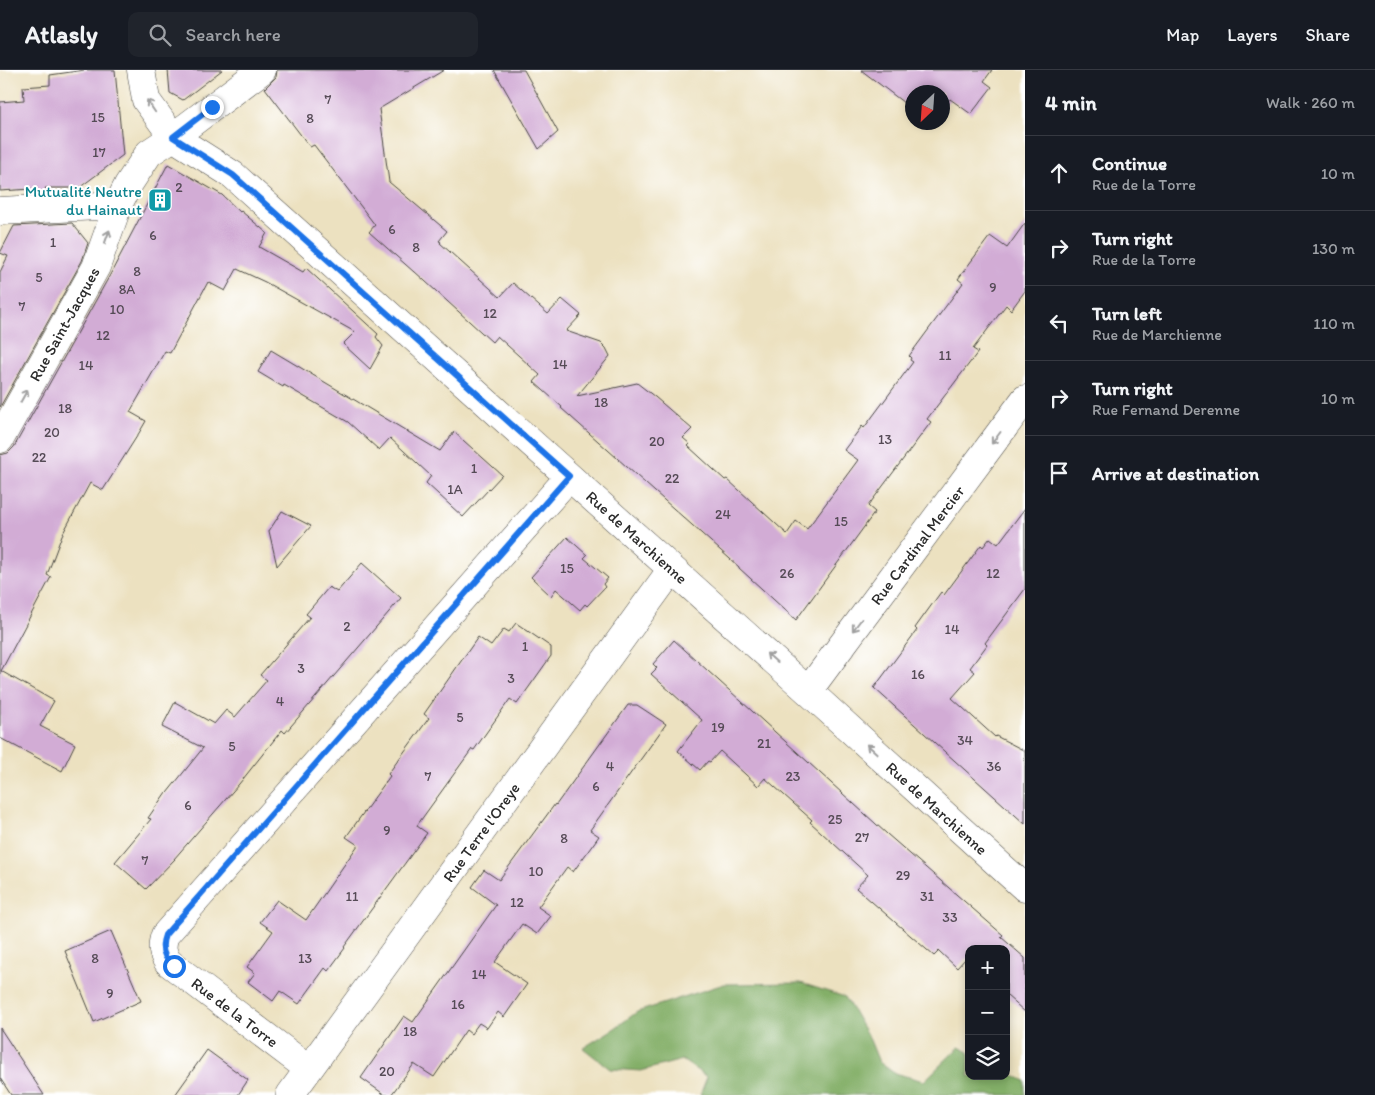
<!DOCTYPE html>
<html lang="en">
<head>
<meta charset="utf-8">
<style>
  :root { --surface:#171b24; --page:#20242c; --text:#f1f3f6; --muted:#9ea1a6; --line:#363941 }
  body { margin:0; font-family:Itim,sans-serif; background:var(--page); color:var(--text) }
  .controls { position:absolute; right:15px; bottom:15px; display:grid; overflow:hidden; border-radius:10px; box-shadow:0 2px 8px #0003 }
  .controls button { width:45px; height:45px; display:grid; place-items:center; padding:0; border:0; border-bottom:1px solid var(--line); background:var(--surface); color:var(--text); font:25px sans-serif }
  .compass { position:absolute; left:905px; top:15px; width:45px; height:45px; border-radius:50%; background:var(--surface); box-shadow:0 2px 8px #0003; rotate:205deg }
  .stop { position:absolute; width:15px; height:15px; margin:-11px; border:4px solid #1a73e8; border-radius:50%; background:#fff }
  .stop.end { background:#1a73e8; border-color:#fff; box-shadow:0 1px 5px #0008 }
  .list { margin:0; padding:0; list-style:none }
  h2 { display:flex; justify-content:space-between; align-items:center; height:65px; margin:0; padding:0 20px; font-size:21px }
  h2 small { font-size:16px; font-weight:400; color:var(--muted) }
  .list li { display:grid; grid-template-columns:32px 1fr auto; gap:15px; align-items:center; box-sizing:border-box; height:75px; padding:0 20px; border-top:1px solid var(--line) }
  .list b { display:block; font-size:19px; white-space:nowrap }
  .list p { margin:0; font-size:16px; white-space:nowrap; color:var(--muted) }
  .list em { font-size:16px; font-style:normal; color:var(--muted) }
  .icon { flex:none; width:28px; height:28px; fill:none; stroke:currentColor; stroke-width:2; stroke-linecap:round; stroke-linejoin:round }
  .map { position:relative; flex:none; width:1025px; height:1025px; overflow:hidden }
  header { display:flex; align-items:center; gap:30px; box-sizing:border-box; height:70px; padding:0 25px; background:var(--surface); border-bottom:1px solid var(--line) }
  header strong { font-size:24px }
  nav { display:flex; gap:28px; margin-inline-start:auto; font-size:18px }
  .search { width:350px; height:45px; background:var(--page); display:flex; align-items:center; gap:12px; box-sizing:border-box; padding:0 18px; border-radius:10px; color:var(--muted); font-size:19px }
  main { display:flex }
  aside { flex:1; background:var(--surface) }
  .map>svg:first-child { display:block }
</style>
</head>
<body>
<header>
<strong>Atlasly</strong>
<div class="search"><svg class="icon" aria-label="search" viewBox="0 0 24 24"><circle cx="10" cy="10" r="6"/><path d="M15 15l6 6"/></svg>Search here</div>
<nav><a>Map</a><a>Layers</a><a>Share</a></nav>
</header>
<main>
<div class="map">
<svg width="1025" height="1025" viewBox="0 0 1025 1025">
  <rect width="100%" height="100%" fill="#fff"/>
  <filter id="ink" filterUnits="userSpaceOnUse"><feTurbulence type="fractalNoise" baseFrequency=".02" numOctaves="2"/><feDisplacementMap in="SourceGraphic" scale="10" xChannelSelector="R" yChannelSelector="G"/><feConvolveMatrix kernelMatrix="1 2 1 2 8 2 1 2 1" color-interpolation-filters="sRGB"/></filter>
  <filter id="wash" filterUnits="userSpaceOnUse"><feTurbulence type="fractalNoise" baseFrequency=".0096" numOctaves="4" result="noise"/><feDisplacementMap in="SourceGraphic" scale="20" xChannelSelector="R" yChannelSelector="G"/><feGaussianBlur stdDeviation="1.12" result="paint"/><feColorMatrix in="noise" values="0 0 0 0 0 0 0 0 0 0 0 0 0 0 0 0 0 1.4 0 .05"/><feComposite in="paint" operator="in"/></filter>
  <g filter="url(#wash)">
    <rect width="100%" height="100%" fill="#ece1c0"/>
    <!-- forest -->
    <path fill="#83af67" stroke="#576d49" d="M801,913L845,927L870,970L879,992L894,1003L924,1011L959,977L969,982V1006H1006V1001L1025,1011V1025H700L707,1007L682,990L641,1001L610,999L583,978L615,958L637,942L724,914Z"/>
    <g id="blocks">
      <!-- building -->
      <path fill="#d2acd5" d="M85,0H115L123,85L79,118H45L49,123L30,124L32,119L0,121V32L24,30L23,17L50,15V5Z
        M168,0H222L183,30L170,23Z
        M277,0H444L379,39L389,112L447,161L439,171L441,172L440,173L500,227L513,213L548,244L562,229L581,245L566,261L601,273L606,278L610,286L577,326L637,313L655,327L692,359L683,368L690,374L688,376L725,410L727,409L787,464L796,451L807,459L858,390L844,380L862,356L864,358L913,292L910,290L911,288L909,286L963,213L958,209L990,166L1007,178L1025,153V221L1011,240L1006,235L973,279L978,282L927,349L931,352L868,436L875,442L796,550L739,498V497L561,338L562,337L534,312L540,305L497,266L492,272L414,201V202L369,162L375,155L314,75L310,77L265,18L276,7Z
        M494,0H524L558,62L539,79Z
        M861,0H992L984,11L992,17L971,44L950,29L942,39V22H912V39Z
        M168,94L222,125L240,142L241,141L267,163L259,177L303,202L306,198L378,264L376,267L383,276L370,299L343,274L355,262L265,212L237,199L225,221L208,212L170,283L165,281L130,342L146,351L139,363L103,420L90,413L62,465L47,505L51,507L1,601L54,631L40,656L75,674L62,701L0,668V385L8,383L14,377L110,205Z
        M72,153L88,173L82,191L0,337V202L8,186L0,183L14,156Z
        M271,280L440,381L454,362L502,405L463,447L426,413L431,406L390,368L379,380L348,352L284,315L283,317L258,302Z
        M1025,438V519L985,573L987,575L970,598L975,602L952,628L995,667L996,666L1025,681V754L874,618L917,560L915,558L941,522L944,525L981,475L983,477L990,468L998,474Z
        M282,441L311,456L277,496L269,461Z
        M567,467L587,485L584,488L608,508L603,514L605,517L587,536L585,534L580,540L556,519L551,526L531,507Z
        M362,493L401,528L285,663L282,660L239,714L174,789H175L146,819L115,792L151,749L148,748L166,722L167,723L203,678L162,657L175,632L214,654L226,640L235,647L267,610L260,605L310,547L306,544L329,517L337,522Z
        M516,553L551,577V586L517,634L510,629L474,680L472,679L418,754L417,756L427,763L344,877L345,878L328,901L325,898L299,934L280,921L273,931L248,912L255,903L247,897L273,861L260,852L277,830L306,850L358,775L346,767L390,706L388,704L429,648L424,644L478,567L491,576L504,559L509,562Z
        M674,570L887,764L1003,865L1001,867L1025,888V942L1006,925V879H969V890L966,888L957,898L939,881L934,886L856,818L868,805L810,752L812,750L765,708L758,716L720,681L710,692L708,691L700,700L678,681L702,650L651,604L657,598L653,594Z
        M628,635H637L666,654L590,760L599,766L573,802L567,797L538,837L551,846L537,864L522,854L495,892L527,914L504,947L498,942L487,958L479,953L471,964L466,960L434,1007L414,994L391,1025H385L361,1008L404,946L413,952L496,835L472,817L484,800L499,810L555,734L556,735Z
        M111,861L141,931L94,952L65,881Z
        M0,958L44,1025H11L0,1008Z
        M207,980L248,1010L238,1025H175Z"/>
    </g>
  </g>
  <g filter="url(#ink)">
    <use href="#blocks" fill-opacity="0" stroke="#484641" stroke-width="1"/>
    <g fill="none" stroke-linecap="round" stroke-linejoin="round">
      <!-- minor casing -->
      <g stroke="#484641" stroke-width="29">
        <path id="minor" d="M141,0L146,30L173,67L233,105L808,621L1025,818
          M0,141L118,135
          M0,369L96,197L118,135L128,115L149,83L173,67L262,0
          M808,621L1025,329
          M309,999L168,892C162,883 161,876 165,865L569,407
          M290,1025L672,499"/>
      </g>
      <!-- minor -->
      <use href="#minor" stroke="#fff" stroke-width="28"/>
    </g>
    <!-- one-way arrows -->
    <defs><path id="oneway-shaft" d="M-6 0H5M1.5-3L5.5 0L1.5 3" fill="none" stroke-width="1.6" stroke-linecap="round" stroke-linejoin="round" transform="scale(1.25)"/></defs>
    <g stroke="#a0a0a0">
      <use href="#oneway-shaft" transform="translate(151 36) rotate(-124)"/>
      <use href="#oneway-shaft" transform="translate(107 167) rotate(-70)"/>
      <use href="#oneway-shaft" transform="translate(24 326) rotate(-61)"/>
      <use href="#oneway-shaft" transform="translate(996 368) rotate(127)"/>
      <use href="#oneway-shaft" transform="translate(857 555) rotate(127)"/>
      <use href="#oneway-shaft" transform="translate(772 588) rotate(-138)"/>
      <use href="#oneway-shaft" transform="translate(872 679) rotate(-138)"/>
    </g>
  </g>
  <g fill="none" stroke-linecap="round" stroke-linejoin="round" filter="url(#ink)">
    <!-- route -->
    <path stroke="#1a73e8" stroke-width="6" d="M174,896C163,888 160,878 165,865L569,406L233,105L173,67L212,37"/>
  </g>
  <!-- icons -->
  <defs>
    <g id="building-square" transform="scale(1.25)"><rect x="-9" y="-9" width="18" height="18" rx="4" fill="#0f9aa8" stroke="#fff"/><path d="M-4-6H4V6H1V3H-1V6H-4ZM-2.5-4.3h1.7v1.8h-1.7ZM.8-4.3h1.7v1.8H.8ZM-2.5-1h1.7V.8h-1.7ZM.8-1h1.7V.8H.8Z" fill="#fff"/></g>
  </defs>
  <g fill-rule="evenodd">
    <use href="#building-square" x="160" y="130"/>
  </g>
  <g text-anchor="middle" stroke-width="4" stroke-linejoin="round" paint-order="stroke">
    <!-- number labels -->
    <g font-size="14" fill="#554b56">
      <text x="328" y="34">7</text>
      <text x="98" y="52">15</text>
      <text x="310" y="53">8</text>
      <text x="99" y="87">17</text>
      <text x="179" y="122">2</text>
      <text x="392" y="164">6</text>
      <text x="153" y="170">6</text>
      <text x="53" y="177">1</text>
      <text x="416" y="182">8</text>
      <text x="137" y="206">8</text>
      <text x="39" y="212">5</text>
      <text x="993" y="222">9</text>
      <text x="127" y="224">8A</text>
      <text x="22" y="241">7</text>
      <text x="117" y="244">10</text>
      <text x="490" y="248">12</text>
      <text x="103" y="270">12</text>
      <text x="945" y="290">11</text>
      <text x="560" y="299">14</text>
      <text x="86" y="300">14</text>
      <text x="601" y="337">18</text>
      <text x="65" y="343">18</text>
      <text x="52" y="367">20</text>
      <text x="885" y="374">13</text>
      <text x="657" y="376">20</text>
      <text x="39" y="392">22</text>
      <text x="474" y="403">1</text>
      <text x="672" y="413">22</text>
      <text x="455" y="424">1A</text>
      <text x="723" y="449">24</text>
      <text x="841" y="456">15</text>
      <text x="567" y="503">15</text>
      <text x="787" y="508">26</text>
      <text x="993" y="508">12</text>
      <text x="347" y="561">2</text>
      <text x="952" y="564">14</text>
      <text x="525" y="581">1</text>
      <text x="301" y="603">3</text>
      <text x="918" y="609">16</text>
      <text x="511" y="613">3</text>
      <text x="280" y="636">4</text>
      <text x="460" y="652">5</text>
      <text x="718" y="662">19</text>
      <text x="965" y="675">34</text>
      <text x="764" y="678">21</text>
      <text x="232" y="681">5</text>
      <text x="610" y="701">4</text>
      <text x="994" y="701">36</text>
      <text x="428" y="711">7</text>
      <text x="793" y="711">23</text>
      <text x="596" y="721">6</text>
      <text x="188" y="740">6</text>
      <text x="835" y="754">25</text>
      <text x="387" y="765">9</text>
      <text x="862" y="772">27</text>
      <text x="564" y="773">8</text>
      <text x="145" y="795">7</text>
      <text x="536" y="806">10</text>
      <text x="903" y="810">29</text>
      <text x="352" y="831">11</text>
      <text x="927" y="831">31</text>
      <text x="517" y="837">12</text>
      <text x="950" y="852">33</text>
      <text x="95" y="893">8</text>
      <text x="305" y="893">13</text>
      <text x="479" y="909">14</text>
      <text x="110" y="928">9</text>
      <text x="458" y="939">16</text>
      <text x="410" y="966">18</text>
      <text x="387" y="1006">20</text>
    </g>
    <!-- culture labels -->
    <g font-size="16" fill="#0d838f" stroke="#fff" text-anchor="end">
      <text x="142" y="127">Mutualité Neutre<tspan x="142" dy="18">du Hainaut</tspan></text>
    </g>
    <!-- street labels -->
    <g font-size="16" fill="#2b2b2b" stroke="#fff">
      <text transform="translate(64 254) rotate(-61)" y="6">Rue Saint-Jacques</text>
      <text transform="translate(637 467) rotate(42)" y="6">Rue de Marchienne</text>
      <text transform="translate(917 475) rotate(-53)" y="6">Rue Cardinal Mercier</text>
      <text transform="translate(937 738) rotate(42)" y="6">Rue de Marchienne</text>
      <text transform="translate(481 762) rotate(-54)" y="6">Rue Terre l'Oreye</text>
      <text transform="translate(235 942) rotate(37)" y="6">Rue de la Torre</text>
    </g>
  </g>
</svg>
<div class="controls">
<button>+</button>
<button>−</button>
<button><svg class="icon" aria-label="layers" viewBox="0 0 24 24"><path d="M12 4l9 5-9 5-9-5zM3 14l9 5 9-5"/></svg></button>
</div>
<svg class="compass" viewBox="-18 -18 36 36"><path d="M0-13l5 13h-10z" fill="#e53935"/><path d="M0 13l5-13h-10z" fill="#9ea1a6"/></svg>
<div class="stop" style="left:174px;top:896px"></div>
<div class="stop end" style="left:212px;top:37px"></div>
</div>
<aside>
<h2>4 min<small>Walk · 260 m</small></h2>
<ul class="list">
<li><svg class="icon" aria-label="ahead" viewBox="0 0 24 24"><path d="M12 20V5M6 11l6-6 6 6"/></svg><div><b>Continue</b><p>Rue de la Torre</p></div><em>10 m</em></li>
<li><svg class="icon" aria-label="right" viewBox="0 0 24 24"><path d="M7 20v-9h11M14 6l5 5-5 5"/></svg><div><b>Turn right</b><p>Rue de la Torre</p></div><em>130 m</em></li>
<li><svg class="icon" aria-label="left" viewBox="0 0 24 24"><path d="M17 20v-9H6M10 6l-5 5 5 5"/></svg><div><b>Turn left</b><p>Rue de Marchienne</p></div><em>110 m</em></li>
<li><svg class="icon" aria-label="right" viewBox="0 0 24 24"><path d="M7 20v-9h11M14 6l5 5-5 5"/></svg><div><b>Turn right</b><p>Rue Fernand Derenne</p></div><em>10 m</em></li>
<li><svg class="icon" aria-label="arrive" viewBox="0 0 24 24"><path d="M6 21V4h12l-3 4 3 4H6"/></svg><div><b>Arrive at destination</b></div></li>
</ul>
</aside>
</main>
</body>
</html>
